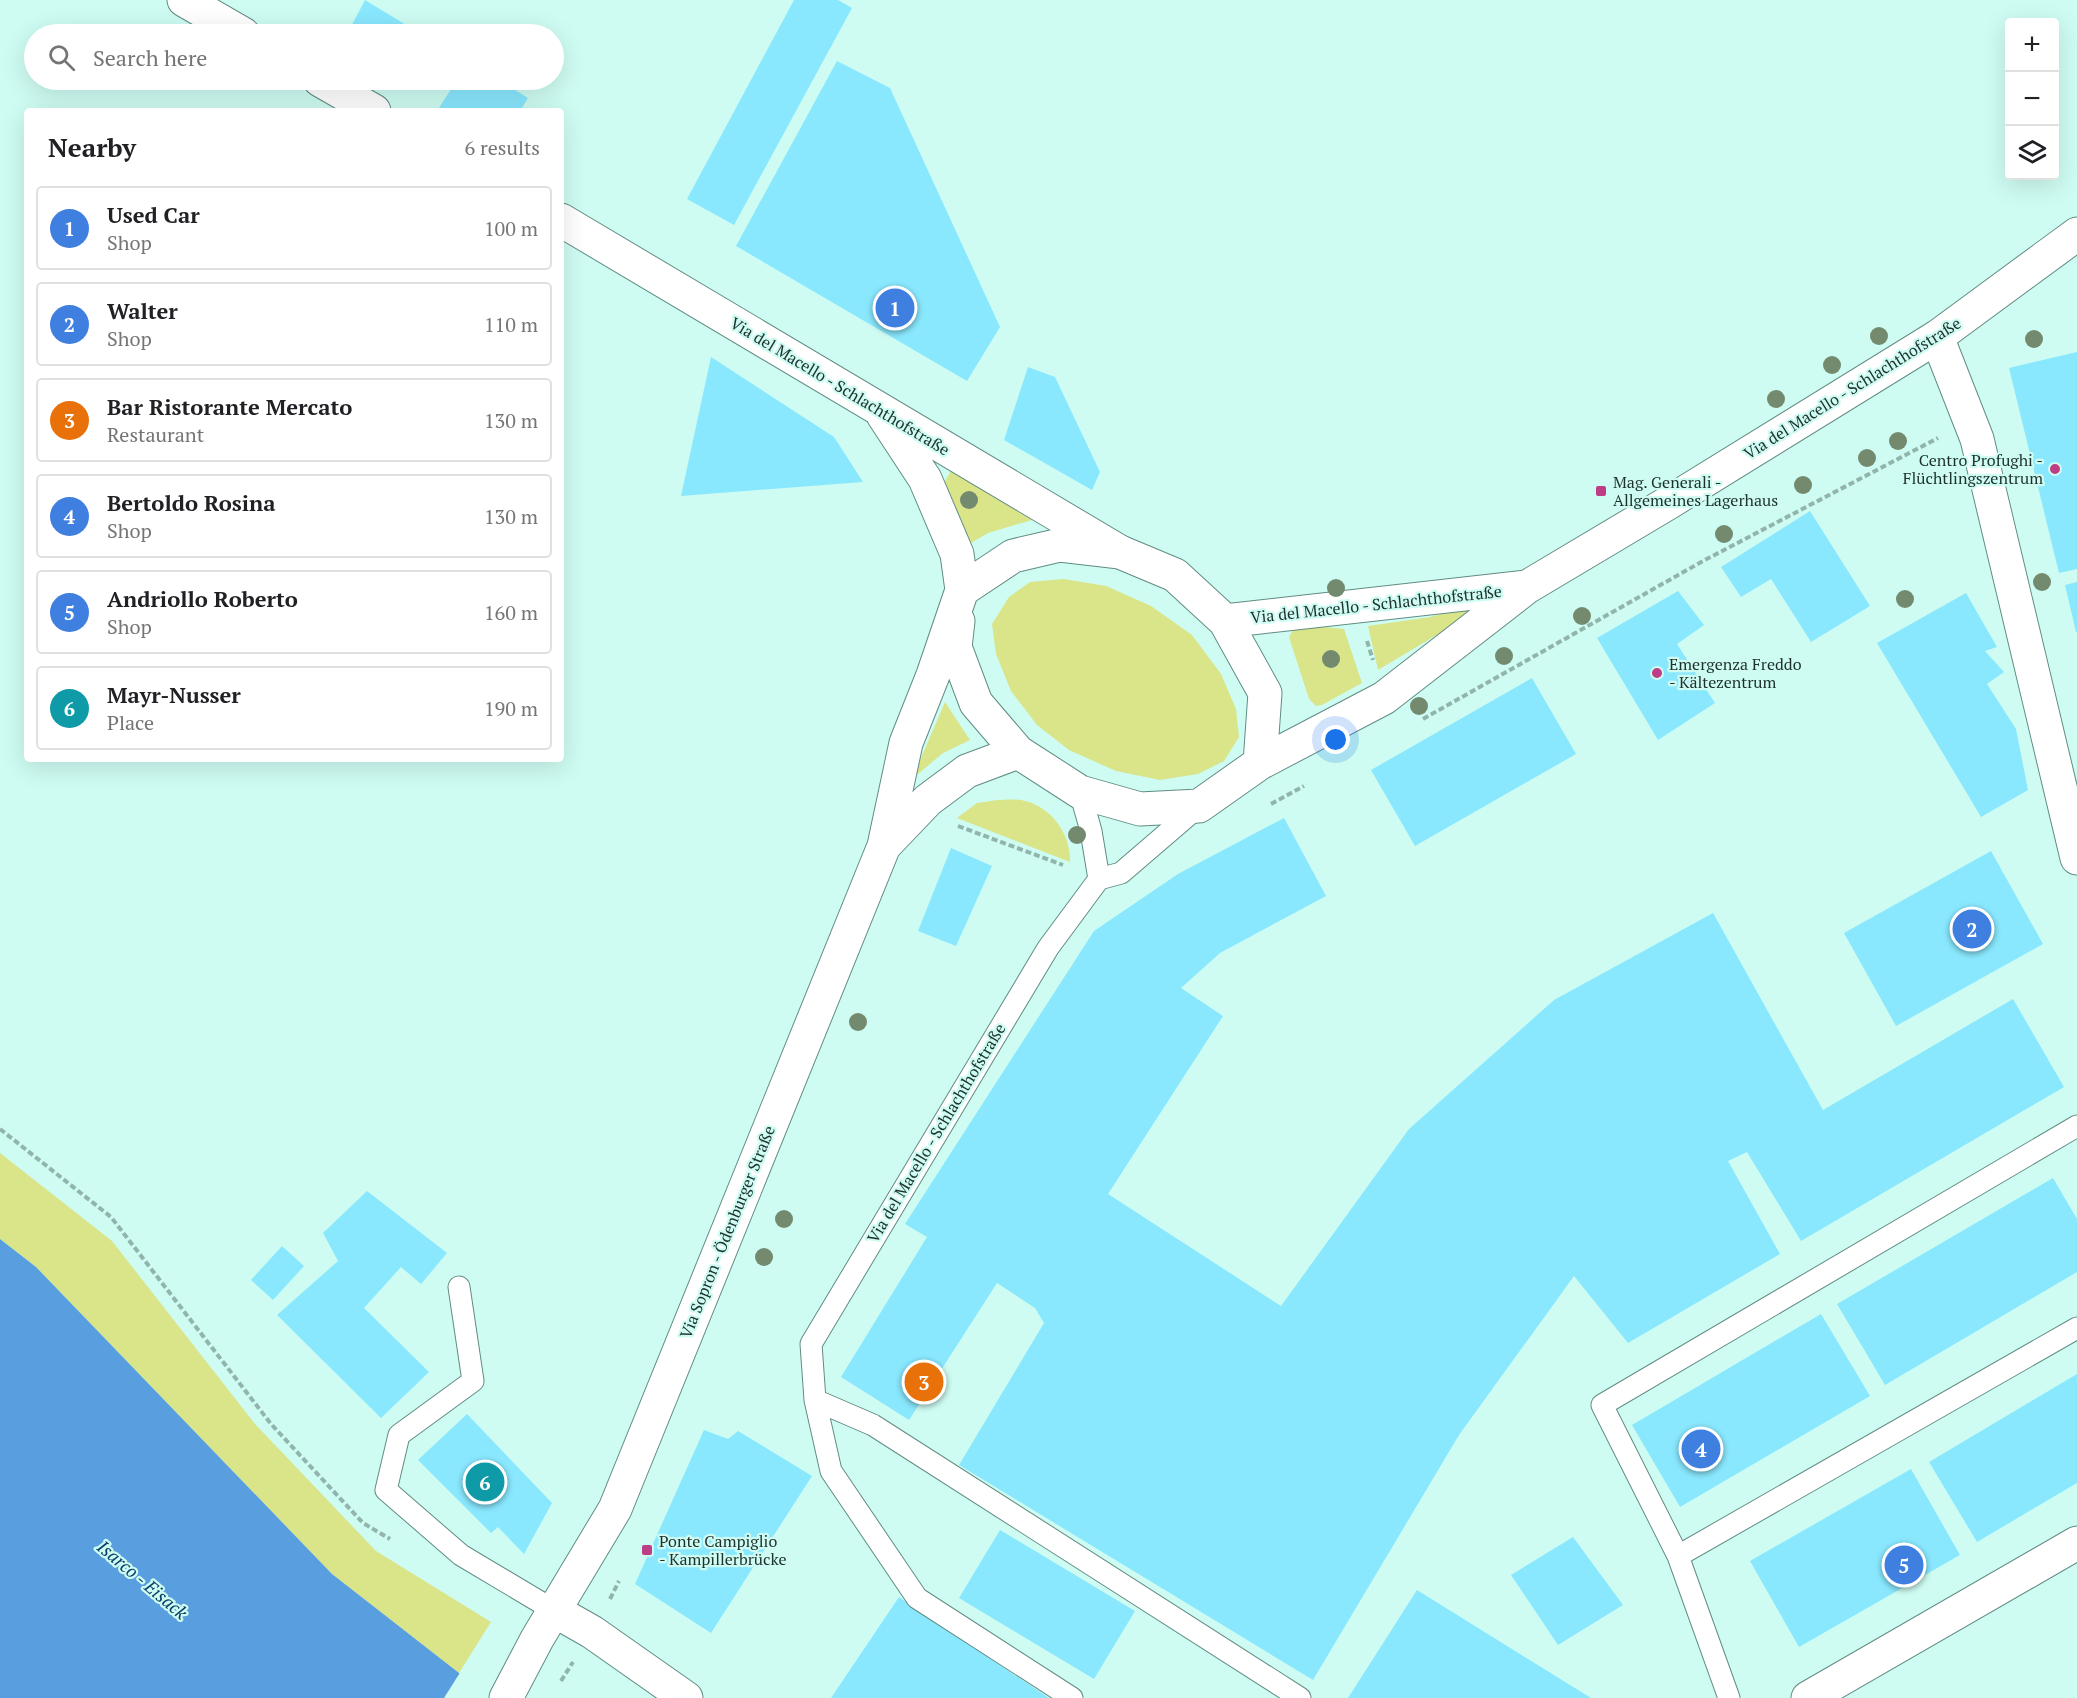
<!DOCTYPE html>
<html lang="en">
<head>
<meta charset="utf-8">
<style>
  :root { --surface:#fff; --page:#f6f6f6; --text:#202124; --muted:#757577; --line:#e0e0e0; --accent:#bd3d87 }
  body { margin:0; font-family:"PT Serif",serif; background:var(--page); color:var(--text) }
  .controls { position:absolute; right:18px; top:18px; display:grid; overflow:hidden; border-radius:6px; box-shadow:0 6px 24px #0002 }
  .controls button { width:54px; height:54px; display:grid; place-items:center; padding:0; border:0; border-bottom:2px solid var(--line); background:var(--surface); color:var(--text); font:30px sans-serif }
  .you { position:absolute; left:1336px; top:740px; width:21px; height:21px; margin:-15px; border:4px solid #fff; border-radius:50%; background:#1a73e8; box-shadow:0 0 0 9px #1a73e833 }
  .badge { display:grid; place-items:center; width:39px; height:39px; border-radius:50%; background:var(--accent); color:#fff; font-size:20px; font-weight:700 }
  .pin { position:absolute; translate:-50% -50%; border:3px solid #fff; box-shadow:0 2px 6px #0006 }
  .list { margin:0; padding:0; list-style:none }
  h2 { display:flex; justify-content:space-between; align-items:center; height:78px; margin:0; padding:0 24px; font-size:26px }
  h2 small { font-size:20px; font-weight:400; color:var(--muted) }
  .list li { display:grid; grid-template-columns:39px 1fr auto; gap:18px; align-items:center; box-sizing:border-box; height:84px; margin:0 12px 12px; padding:0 12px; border:2px solid var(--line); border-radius:6px }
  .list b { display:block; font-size:22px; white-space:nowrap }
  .list p { margin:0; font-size:20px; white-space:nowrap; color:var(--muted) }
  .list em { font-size:20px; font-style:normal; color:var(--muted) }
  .icon { flex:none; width:33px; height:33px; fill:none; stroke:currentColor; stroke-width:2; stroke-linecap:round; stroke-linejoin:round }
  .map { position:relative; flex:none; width:2077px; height:1698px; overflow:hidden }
  .search { position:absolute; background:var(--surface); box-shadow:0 6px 24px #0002; left:24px; top:24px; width:540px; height:66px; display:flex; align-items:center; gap:15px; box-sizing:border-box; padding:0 21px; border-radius:33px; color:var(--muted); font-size:22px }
  .panel { position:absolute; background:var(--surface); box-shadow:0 6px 24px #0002; left:24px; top:108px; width:540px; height:654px; border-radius:6px }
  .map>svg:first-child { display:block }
</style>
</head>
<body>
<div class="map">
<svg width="2077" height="1698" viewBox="0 0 2077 1698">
  <rect width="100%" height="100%" fill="#cefcf2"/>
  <!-- green -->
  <path fill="#dae489" d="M955,464L1045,516L988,533L964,547L941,488Z
    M1064,579L1106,586L1151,606L1192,635L1221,674L1236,709L1239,737L1224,761L1198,774L1160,780L1116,771L1069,750L1037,725L1011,691L996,654L992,624L1009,597L1030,582Z
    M1487,602L1465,618L1378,670L1368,626L1430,617Z
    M1301,625L1344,629L1362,683L1322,705L1316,706L1309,699L1289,637L1293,630Z
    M945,702L970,740L943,753L912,779Z
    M997,800C1004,800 1013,799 1021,800C1050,805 1071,833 1070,862L957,818L977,803Z
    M0,1153L112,1241L255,1424L376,1551L491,1622L459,1673L332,1574L36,1267L0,1239Z"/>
  <!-- water -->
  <path fill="#599ede" d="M0,1239L36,1267L332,1574L459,1673L505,1698H0Z"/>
  <!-- pier -->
  <path fill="#cefcf2" d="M461,1671L507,1695L508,1698H444Z"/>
  <!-- building -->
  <path fill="#89e8fe" d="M365,0L421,34H347Z
    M794,0H838L852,8L734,225L687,199Z
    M837,61L890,88L1000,327L967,381L736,246Z
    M384,80H405L400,89Z
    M457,80H499L528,98L520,111H437Z
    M2077,352V569L2059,573L2009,368Z
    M711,357L834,437L863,482L681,496Z
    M1028,367L1055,377L1100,472L1092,490L1004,440Z
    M1810,511L1870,606L1811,642L1771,579L1741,597L1721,567Z
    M2077,582V632H2076L2065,585Z
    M1678,591L1704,625L1677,644L1715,703L1658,740L1597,638Z
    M1966,593L1997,647L1985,651L2004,672L1987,684L2016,729L2028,790L1981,817L1877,643Z
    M1532,678L1576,754L1415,846L1371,770Z
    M1284,818L1326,896L1220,953L1181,988L1223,1016L1108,1194L1281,1306L1409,1129L1554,1000L1713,913L1823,1110L2013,999L2064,1087L1801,1241L1747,1152L1728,1161L1780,1254L1628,1343L1574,1276L1459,1435L1313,1680L959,1465L1044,1323L1035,1308L997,1283L909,1420L841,1377L927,1237L905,1224L1094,931L1178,874Z
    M951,848L992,866L956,946L918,931Z
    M1991,851L2043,944L1896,1026L1844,933Z
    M2053,1178L2077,1219V1272L1885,1385L1837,1304Z
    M367,1191L447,1253L421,1284L401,1267L364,1308L429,1372L381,1418L277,1315L338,1261L323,1233Z
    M282,1246L304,1266L273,1300L251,1280Z
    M1821,1314L1870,1396L1680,1507L1632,1425Z
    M2077,1374V1483L1977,1542L1929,1462Z
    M467,1414L552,1503L524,1554L498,1527L491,1533L418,1460Z
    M704,1430L728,1439L738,1431L812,1476L711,1633L635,1584Z
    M1911,1469L1960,1555L1799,1647L1750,1561Z
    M1000,1530L1135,1611L1094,1679L959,1598Z
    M1573,1537L1623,1605L1558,1645L1511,1575Z
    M1417,1590L1591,1698H1348Z
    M899,1597L1049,1698H831Z"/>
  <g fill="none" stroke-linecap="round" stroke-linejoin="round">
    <!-- service casing -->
    <g stroke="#618c84" stroke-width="23">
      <path id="service" d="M1080,792L1091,831L1099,879
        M1099,879L1121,873L1199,806
        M459,1287L473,1381L399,1435L386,1490L461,1555L555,1611
        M815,1400L811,1344L1048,948L1099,879
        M1678,1556L2077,1328
        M1072,1698L917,1598L831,1471L815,1400L873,1425L1300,1698
        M1729,1698L1678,1556L1602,1405L2077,1126"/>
    </g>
    <!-- minor casing -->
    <g stroke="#618c84" stroke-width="35">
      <path id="minor" d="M184,0L243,34
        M320,80L374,111
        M561,220L1120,552
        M1937,337L1977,439L2077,858
        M883,415L925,479L957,554L962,590
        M555,1611L592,1632L686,1698
        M1808,1698L2077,1543"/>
    </g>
    <!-- tertiary casing -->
    <g stroke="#618c84" stroke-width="35">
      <path id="tertiary" d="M958,621L955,647L976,703L1018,752L1080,792L1140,809L1199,806L1260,763L1384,698L1527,587L1668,503L1937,337L2077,234
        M1225,621L1527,587
        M884,846L928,800L967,771L1018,752
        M506,1698L537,1639L615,1509L884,846L906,743L933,675L962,590L1013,556L1060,545L1120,552L1175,575L1225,621L1265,693L1260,763"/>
    </g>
    <!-- path -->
    <path stroke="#91b5ad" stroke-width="4" stroke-dasharray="6 3" stroke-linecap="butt" d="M1367,641L1373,660
      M1423,719L1703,561L1938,438
      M1271,804L1304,786
      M958,826L1063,865
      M0,1129L111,1217L271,1424L363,1523L390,1539
      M610,1599L619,1581
      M561,1681L573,1662"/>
    <!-- service -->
    <use href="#service" stroke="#fff" stroke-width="21"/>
    <!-- minor -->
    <use href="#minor" stroke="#fff" stroke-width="33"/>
    <!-- tertiary -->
    <use href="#tertiary" stroke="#fff" stroke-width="33"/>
  </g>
  <!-- trees -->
  <g fill="#738a6f">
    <circle cx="1879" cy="336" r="9"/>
    <circle cx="2034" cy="339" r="9"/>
    <circle cx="1832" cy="365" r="9"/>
    <circle cx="1776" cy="399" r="9"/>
    <circle cx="1898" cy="441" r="9"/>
    <circle cx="1867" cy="458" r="9"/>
    <circle cx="1803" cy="485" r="9"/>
    <circle cx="969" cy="500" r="9"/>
    <circle cx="1724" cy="534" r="9"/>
    <circle cx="2042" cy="582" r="9"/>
    <circle cx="1336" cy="588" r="9"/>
    <circle cx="1905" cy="599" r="9"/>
    <circle cx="1582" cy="616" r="9"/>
    <circle cx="1504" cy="656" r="9"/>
    <circle cx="1331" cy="659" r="9"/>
    <circle cx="1419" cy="706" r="9"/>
    <circle cx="1077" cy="835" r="9"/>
    <circle cx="858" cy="1022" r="9"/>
    <circle cx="784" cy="1219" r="9"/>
    <circle cx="764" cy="1257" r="9"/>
  </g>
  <!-- markers -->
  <g fill="#bd3d87" stroke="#cefcf2" stroke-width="2">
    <circle cx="2055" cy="469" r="6"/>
    <rect x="1595" y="485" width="12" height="12" rx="3"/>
    <circle cx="1657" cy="673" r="6"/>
    <rect x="641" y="1544" width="12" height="12" rx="3"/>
  </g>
  <g text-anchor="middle" stroke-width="4.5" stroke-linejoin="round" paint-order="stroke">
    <!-- street labels -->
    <g font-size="16" fill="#1e302d" stroke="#cefcf2">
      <text transform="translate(840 386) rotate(31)" y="6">Via del Macello - Schlachthofstraße</text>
      <text transform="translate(1852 388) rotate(-32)" y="6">Via del Macello - Schlachthofstraße</text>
      <text transform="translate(1376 604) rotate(-6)" y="6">Via del Macello - Schlachthofstraße</text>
      <text transform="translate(936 1133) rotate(-59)" y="6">Via del Macello - Schlachthofstraße</text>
      <text transform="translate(727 1232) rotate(-68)" y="6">Via Sopron - Ödenburger Straße</text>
    </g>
    <!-- poi labels -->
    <g font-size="16" fill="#1e302d" stroke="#cefcf2" text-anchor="start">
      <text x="2043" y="466" text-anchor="end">Centro Profughi -<tspan x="2043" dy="18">Flüchtlingszentrum</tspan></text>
      <text x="1613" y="488">Mag. Generali -<tspan x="1613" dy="18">Allgemeines Lagerhaus</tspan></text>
      <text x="1669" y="670">Emergenza Freddo<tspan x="1669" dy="18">- Kältezentrum</tspan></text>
      <text x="659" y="1547">Ponte Campiglio<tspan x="659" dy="18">- Kampillerbrücke</tspan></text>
    </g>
    <!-- water labels -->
    <g font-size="18" font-style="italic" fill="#0a3f69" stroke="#cefcf2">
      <text transform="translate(142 1580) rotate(40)" y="6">Isarco - Eisack</text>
    </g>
  </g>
</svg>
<div class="controls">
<button>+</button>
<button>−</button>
<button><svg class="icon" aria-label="layers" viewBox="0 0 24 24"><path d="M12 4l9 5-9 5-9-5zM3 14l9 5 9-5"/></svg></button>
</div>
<div class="you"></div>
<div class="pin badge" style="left:895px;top:308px;background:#3f7fe0">1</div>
<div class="pin badge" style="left:1972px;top:929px;background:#3f7fe0">2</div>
<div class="pin badge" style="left:924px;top:1382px;background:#e8710a">3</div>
<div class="pin badge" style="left:1701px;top:1449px;background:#3f7fe0">4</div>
<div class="pin badge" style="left:1904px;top:1565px;background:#3f7fe0">5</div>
<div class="pin badge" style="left:485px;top:1482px;background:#0f9aa8">6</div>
<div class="search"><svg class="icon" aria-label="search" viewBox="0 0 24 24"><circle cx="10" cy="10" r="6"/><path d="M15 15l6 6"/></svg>Search here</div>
<section class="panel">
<h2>Nearby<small>6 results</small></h2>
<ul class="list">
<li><span class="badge" style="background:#3f7fe0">1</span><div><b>Used Car</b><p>Shop</p></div><em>100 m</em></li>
<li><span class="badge" style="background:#3f7fe0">2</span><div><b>Walter</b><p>Shop</p></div><em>110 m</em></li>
<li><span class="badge" style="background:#e8710a">3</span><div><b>Bar Ristorante Mercato</b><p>Restaurant</p></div><em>130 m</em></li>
<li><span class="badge" style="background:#3f7fe0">4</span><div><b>Bertoldo Rosina</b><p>Shop</p></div><em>130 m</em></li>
<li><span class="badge" style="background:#3f7fe0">5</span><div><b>Andriollo Roberto</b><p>Shop</p></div><em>160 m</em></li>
<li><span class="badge" style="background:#0f9aa8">6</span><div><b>Mayr-Nusser</b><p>Place</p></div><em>190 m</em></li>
</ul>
</section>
</div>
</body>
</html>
